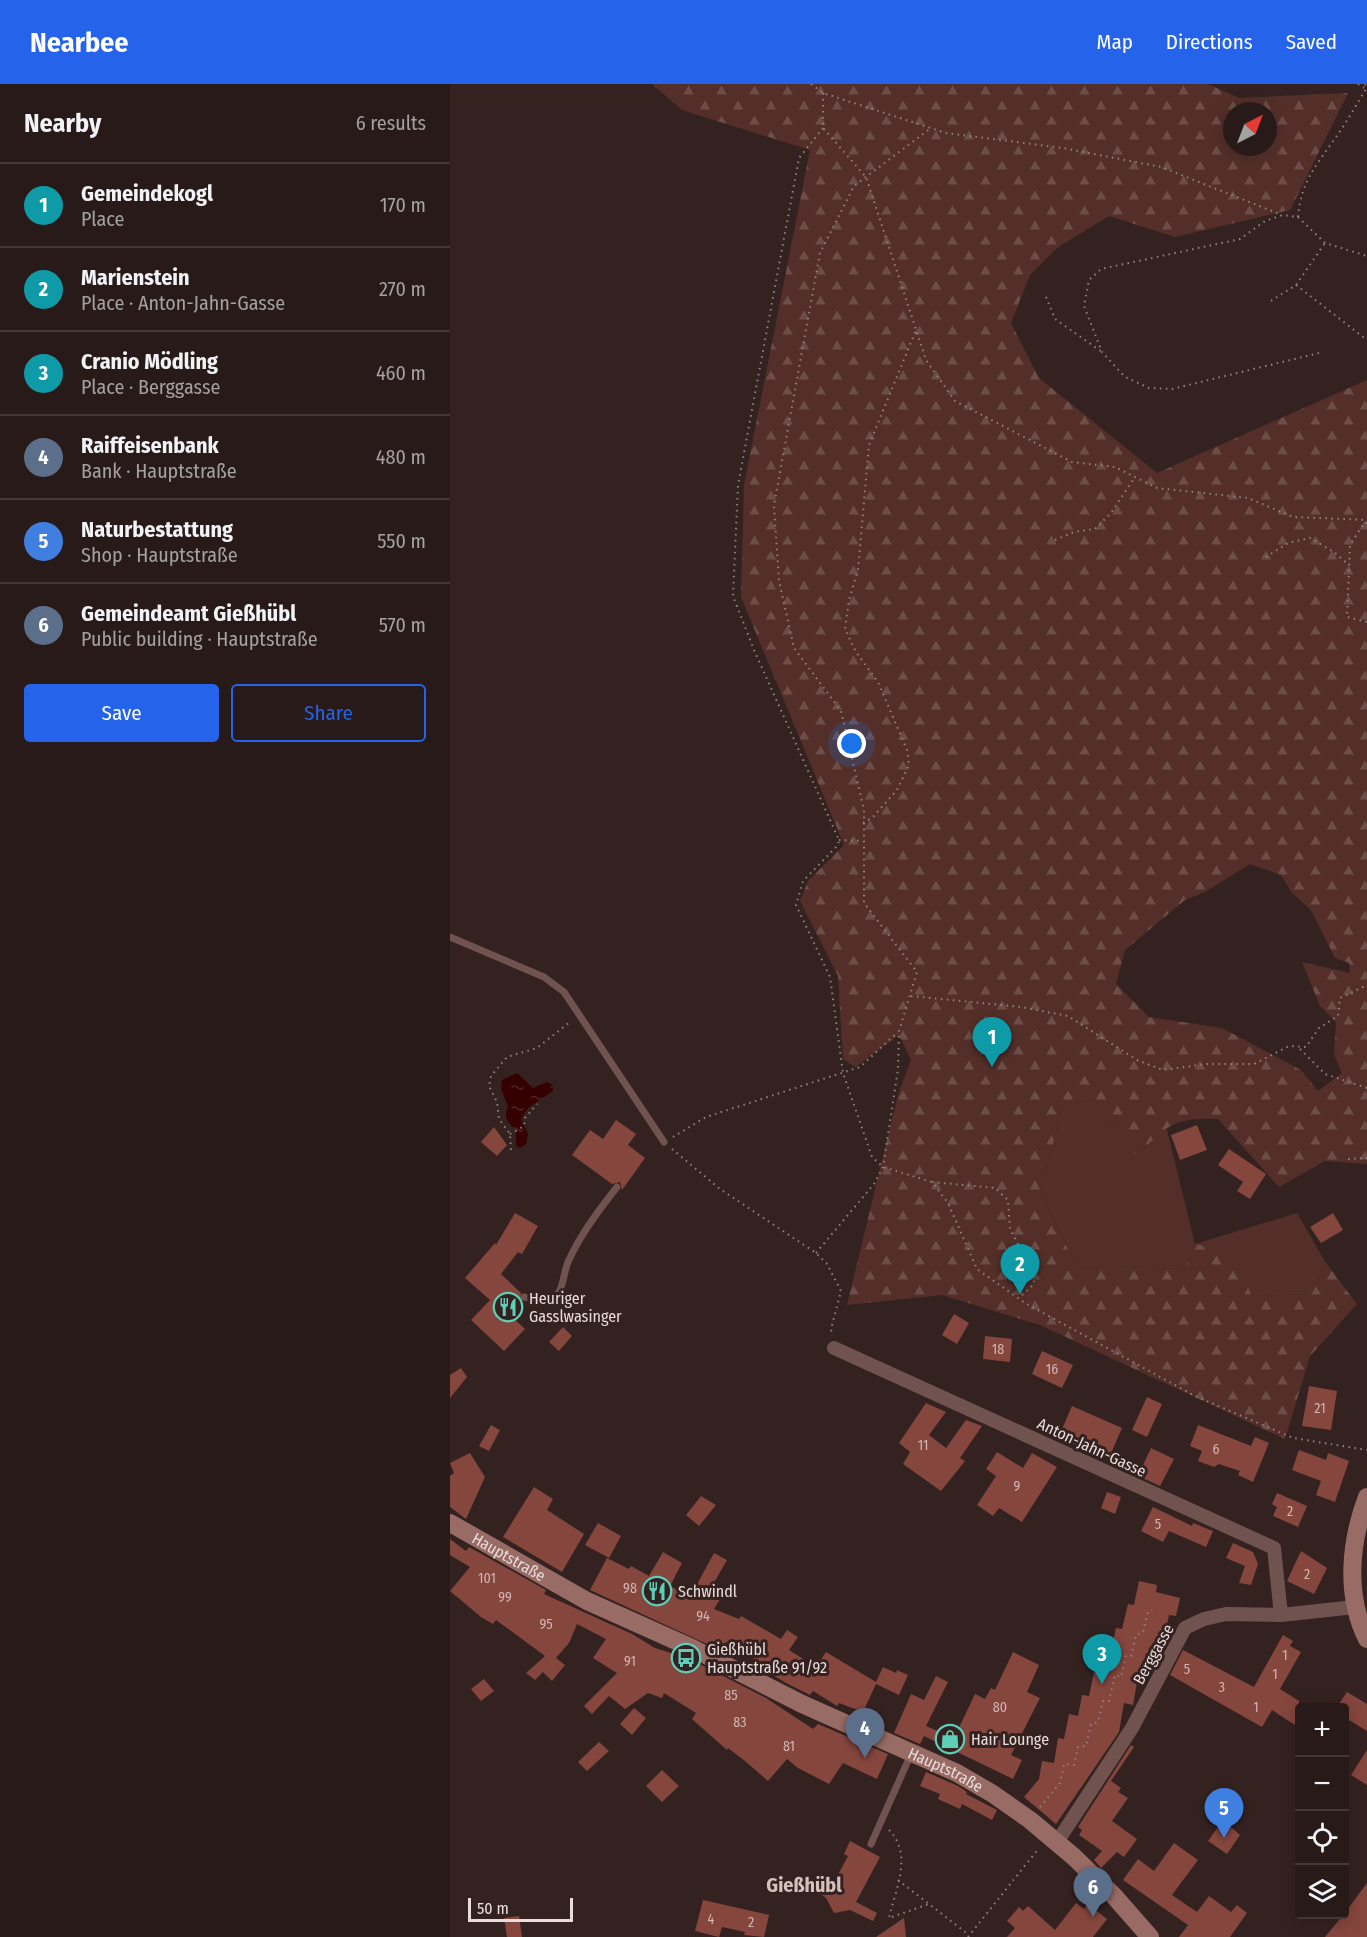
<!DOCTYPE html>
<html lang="en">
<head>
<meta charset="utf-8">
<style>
  :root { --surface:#271a18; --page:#2f2321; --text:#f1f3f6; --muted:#a4a1a2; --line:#433837; --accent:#2563eb }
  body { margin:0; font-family:"Fira Sans Condensed",sans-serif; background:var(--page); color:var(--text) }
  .controls { position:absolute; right:18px; bottom:18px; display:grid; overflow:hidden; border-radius:6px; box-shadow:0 3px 15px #0003 }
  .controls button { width:54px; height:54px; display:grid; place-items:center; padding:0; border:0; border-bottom:2px solid var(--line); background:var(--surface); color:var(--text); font:30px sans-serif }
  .compass { position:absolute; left:773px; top:18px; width:54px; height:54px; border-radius:50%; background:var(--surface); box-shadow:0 3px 15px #0003; rotate:42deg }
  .scale { position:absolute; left:18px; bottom:15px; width:105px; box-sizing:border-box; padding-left:6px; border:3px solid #e9dcda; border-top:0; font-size:16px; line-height:21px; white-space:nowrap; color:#e9dcda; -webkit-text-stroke:4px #342220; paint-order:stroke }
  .you { position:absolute; left:402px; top:660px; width:21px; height:21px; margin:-15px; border:4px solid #fff; border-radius:50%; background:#1a73e8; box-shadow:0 0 0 9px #1a73e833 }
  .badge { display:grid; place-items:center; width:39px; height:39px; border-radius:50%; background:var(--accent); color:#fff; font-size:20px; font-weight:700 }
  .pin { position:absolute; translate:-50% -50px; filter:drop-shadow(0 2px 3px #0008) }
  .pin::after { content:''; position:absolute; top:32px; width:21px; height:18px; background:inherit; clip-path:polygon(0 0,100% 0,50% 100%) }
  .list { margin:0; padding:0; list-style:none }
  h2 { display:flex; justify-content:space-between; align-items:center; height:78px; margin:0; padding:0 24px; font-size:26px }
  h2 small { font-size:20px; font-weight:400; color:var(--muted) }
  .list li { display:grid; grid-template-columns:39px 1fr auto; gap:18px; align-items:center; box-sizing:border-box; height:84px; padding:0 24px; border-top:2px solid var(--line) }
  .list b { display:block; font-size:22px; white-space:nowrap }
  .list p { margin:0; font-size:20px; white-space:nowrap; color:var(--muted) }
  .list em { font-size:20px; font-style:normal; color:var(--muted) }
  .actions { display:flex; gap:12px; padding:18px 24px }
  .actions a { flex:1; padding:14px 0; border:2px solid var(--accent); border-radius:6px; text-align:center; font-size:21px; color:var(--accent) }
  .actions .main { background:var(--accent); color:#fff }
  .icon { flex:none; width:33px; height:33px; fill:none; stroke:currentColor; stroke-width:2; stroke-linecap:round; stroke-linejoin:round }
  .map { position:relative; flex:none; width:917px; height:1853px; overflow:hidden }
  header { display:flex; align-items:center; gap:36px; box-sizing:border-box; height:84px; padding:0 30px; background:var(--accent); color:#fff }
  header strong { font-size:28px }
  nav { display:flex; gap:33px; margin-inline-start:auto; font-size:21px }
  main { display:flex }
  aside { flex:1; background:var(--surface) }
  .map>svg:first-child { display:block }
</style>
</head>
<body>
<header>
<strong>Nearbee</strong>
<nav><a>Map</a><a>Directions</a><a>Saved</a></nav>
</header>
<main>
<aside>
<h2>Nearby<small>6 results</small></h2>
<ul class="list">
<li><span class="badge" style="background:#0f9aa8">1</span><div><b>Gemeindekogl</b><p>Place</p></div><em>170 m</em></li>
<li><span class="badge" style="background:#0f9aa8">2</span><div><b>Marienstein</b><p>Place · Anton-Jahn-Gasse</p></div><em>270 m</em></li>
<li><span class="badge" style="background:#0f9aa8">3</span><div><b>Cranio Mödling</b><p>Place · Berggasse</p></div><em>460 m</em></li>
<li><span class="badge" style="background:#5c6f8a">4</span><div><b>Raiffeisenbank</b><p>Bank · Hauptstraße</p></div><em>480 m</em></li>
<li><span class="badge" style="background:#3f7fe0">5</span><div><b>Naturbestattung</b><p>Shop · Hauptstraße</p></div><em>550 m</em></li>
<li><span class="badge" style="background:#5c6f8a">6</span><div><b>Gemeindeamt Gießhübl</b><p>Public building · Hauptstraße</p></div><em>570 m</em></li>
</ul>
<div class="actions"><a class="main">Save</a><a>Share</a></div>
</aside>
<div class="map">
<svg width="917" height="1853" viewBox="0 0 917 1853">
  <defs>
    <pattern id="forest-firs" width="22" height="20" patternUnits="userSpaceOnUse" patternTransform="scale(1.5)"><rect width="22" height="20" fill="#542f2a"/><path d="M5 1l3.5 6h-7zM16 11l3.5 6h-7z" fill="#6d4d48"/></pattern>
    <pattern id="water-ripples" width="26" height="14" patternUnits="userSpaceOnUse" patternTransform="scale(1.5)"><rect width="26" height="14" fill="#340000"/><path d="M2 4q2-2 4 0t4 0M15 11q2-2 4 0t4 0" fill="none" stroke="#512525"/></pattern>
  </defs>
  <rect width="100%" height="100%" fill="#342220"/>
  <!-- grass -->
  <path fill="#542f2a" d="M643,1015L687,1072L716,1042L745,1160L847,1129L876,1179L862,1210L802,1212L782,1170L745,1161L737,1181L627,1184L591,1109L612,1023Z"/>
  <!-- forest -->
  <path fill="url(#forest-firs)" fill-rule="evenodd" d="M202,0H758L789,14L898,9L840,126L725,153L659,132L608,163L580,191L561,239L589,294L707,389L917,296V1080L875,1077L829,1103L768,1035C724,1033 716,1042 687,1072L643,1015L612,1023L591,1109L627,1184L736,1181L745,1160L782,1169L802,1212L862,1210L876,1179L907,1220L860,1272L835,1355L590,1241L492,1211L397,1221L448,1011L461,976L449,951L405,983L393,975L388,892L350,817L358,797L394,761L291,513L294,401L360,66L232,26ZM782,27H818V63H782ZM800,780L831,791L842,809L861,826L885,874L899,879L900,889L852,878L870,922L886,938L884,971L892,989L868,1007L851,986L772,944L699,933L666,900L675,866L735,816L755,808Z"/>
  <!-- water -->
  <path fill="url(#water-ripples)" d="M67,989L83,1004L97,998L103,1001V1007L78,1024L71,1035L78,1050L76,1060L70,1064L66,1061V1047C58,1037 53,1036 58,1022L51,1005L52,996Z"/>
  <!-- building -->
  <path fill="#85463e" d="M166,1036L186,1050L178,1061L195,1074L172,1106L170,1098L162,1100L122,1071L140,1046L153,1055Z
    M747,1041L757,1066L730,1076L721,1051Z
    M44,1043L57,1061L47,1072L31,1058Z
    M779,1065L816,1090L800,1115L787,1107L793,1098L768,1081Z
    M65,1129L88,1142L72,1170L68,1168L51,1190L71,1209L70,1217L58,1229L75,1245L54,1267L21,1236L40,1216L15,1194L45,1159L46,1161Z
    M883,1129L893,1146L871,1159L860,1143Z
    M504,1230L519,1239L507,1260L492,1251Z
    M113,1243L122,1252L109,1267L99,1258Z
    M535,1252L562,1255L560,1278L533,1275Z
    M592,1267L623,1281L612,1304L582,1290Z
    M11,1284L17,1293L0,1314V1291Z
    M859,1302L887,1307L881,1346L852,1342Z
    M697,1313L712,1320L697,1353L682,1346Z
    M476,1319L496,1328L479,1351L496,1364L516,1336L532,1342L510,1374L515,1377L491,1407L453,1380L460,1368L449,1359Z
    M622,1322L672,1344L659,1374L608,1354Z
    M41,1341L50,1346L39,1367L29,1362Z
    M748,1341L801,1362L805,1353L819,1359L803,1398L788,1391L790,1387L769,1380L764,1383L748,1377L752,1367L740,1362Z
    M701,1364L724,1375L710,1402L688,1392Z
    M849,1366L876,1376L878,1369L899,1377L885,1418L866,1411L871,1397L842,1386Z
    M547,1368L573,1384L582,1369L607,1383L572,1438L549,1424L543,1432L527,1421L546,1392L536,1385Z
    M20,1369L35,1393L16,1435L0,1423V1392L4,1389L0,1379Z
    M84,1403L103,1415L97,1426L134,1450L112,1488L53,1453Z
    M657,1408L671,1413L665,1430L651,1424Z
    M827,1409L857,1422L848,1443L823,1432L827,1423L822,1420Z
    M251,1412L266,1421L249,1442L236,1431Z
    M703,1423L742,1442L743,1439L763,1447L756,1463L719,1447L713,1458L691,1447Z
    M148,1439L171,1452L159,1474L135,1461Z
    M0,1455L16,1467L19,1463L96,1506L94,1510L182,1550L205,1564L240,1575L316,1614L363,1645L368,1640L438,1670L427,1695L393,1679L379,1700L348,1684L337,1675L318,1697L295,1677L278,1664L277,1666L242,1635L246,1629L214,1609L212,1614L198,1609L175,1625L159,1612L142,1630L134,1622L167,1589L143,1574L156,1555L127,1540L119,1559L106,1574L115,1581L102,1597L93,1588L85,1596L76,1589L95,1572L46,1536L43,1540L31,1533L0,1507L20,1483L0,1471Z
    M783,1459L803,1468L808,1480L801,1501L789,1499L795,1482L776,1474Z
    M851,1467L877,1484L864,1510L837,1497Z
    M213,1468L232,1479L220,1502L240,1513L264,1469L277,1476L258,1509L270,1515L264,1525L289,1535L291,1532L331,1555L337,1546L348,1553L339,1566L366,1583L376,1568L426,1598L433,1583L446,1589L447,1586L458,1591L449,1611L426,1600L413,1628L389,1619L387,1622L363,1607L360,1611L336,1599L313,1585L315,1581L276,1558L272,1567L140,1506L157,1474L179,1485L181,1482L199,1492Z
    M689,1497L707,1501L706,1508L730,1514L726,1532L719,1531L714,1554L708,1552L703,1576L697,1575L691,1599L687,1598L683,1621L674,1619L669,1648L606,1740L574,1713L589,1695L592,1677L604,1679L608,1654L614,1655L619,1630L628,1632L632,1611L639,1612L644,1588L651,1590L655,1565L661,1566L666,1544L672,1545L678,1520L684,1521Z
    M833,1551L843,1557L840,1562L851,1568L830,1605L849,1617V1634L845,1641L822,1626L812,1643L720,1591L733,1566L804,1603Z
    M563,1568L589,1581L577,1608L590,1614L561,1671L572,1676L563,1695L474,1652L470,1660L444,1649L461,1610L474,1616L486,1592L498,1598L476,1642L504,1654L525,1610L535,1615L541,1604L545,1606Z
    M34,1595L44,1607L31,1617L21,1605Z
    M897,1608L917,1620V1647L894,1633V1623H887Z
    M184,1624L196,1634L182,1651L170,1640Z
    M149,1658L159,1667L137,1687L128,1678Z
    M681,1661L684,1663L661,1697L671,1704L668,1708L678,1714L662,1737L687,1755L674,1773L667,1768L651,1784L644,1776L652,1767L629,1751L632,1746L628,1743Z
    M917,1666V1701L901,1691Z
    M212,1686L229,1702L212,1718L196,1702Z
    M476,1688L508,1702L517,1708L516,1710L547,1726L542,1736L512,1720L510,1725L488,1715L490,1710L470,1702Z
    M773,1736L790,1751L777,1770L758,1757Z
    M400,1757L430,1773L406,1818L427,1829L423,1837L400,1826L384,1829L376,1814L372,1811L377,1802L381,1804L398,1772L394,1770Z
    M724,1759L748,1776L722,1811L747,1828L759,1812L781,1828L787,1821L797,1829L780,1853H729L738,1841L673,1796L688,1775L704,1787Z
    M917,1799V1853H875L894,1830Z
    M253,1816L319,1831L314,1853L294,1851L295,1848L272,1843L269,1853L245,1847Z
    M626,1819L634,1825L638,1820L657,1835L643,1853H557L565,1844L557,1837L569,1823L573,1827L578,1822L605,1846Z
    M69,1832L72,1853H57L54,1834Z
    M454,1834L456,1853H426Z"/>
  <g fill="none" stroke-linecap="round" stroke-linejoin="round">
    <!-- path -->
    <path stroke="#928381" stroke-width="2" stroke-dasharray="1.5 4.5" stroke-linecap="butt" d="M361,0L373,9L496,49L613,64L711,83L832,131
      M908,0L914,4
      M373,9V44L416,93L476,276L505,317L622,378L665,383L707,404L798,414L843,433L917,436
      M373,44L349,74L288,401L283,512L304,566L389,756L388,761L353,797L346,821L380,893L393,989L422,1073L433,1083L482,1098L498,1119L527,1185L575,1219L745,1312L843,1354L917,1366
      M848,133C851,97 866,82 886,53C897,38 906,21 916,5L915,0
      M846,201L917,256
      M596,213L605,235L652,268
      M821,217L846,201L875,159
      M869,269L722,305L699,304L675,293L652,268L634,222L639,196L651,185L790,155L815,137L833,131L848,133L875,159L917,172
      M917,439H914L900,461L897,533L917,538
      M605,456L624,448L645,445L661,429L685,393
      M816,473L838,459L860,454L884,468L899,481
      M413,739L422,734L447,706L459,681L457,666L428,598L406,568L395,545L399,516L408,486L419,361L466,246
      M389,756L413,757
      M461,912L571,923L618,932L687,976L713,986L756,980H804L839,962L856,963L869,944L888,932L890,914L917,901
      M850,965L875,990L917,1004
      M60,1050L74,1042L75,1034L87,1020
      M223,1053L256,1033L410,983L448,948
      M222,1065L270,1105L366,1169L377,1180L391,1207L381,1245L382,1252
      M61,1066L60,1050L49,1035L47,1018L39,1002L41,992L57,973L87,964L120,938
      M898,1075L917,1074
      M482,1098L545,1104L558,1116L560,1145L585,1192L583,1201L569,1214
      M366,1169L424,1100L433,1083L448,985L449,947L467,888L414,819V726L391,627L344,564L329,497L324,421L370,169L404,102L481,44
      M590,1723L610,1699L614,1680L624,1681L628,1663L636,1662L641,1640L648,1638L653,1617H659L665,1591L671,1593L676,1572H681L686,1551L693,1548L698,1528L702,1526
      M439,1746C463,1770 446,1804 439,1834L479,1820
      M448,1796L519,1851
      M518,1853L589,1764"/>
    <!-- lane -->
    <path stroke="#70534f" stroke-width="7" d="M0,853L94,893L114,908L214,1058
      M74,1213C82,1215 93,1219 101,1215C114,1210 113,1189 118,1178C130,1151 149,1126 167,1103
      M421,1760L461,1670"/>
    <!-- street -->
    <path stroke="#70534f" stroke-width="14" d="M384,1264L824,1464L831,1531
      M607,1758L682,1644L735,1544L754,1535L776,1530L831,1531L905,1523"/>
    <!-- secondary -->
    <g stroke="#986b64" stroke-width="18">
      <path d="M917,1413C900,1458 895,1511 917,1555"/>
      <path id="s1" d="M0,1439L137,1517L242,1564L352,1620L507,1689L543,1710L580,1736L624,1773L664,1812L700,1853"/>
    </g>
  </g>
  <!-- icons -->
  <defs>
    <g id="restaurant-ring" transform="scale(1.5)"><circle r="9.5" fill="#342220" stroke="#5eceb8" stroke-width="1.5"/><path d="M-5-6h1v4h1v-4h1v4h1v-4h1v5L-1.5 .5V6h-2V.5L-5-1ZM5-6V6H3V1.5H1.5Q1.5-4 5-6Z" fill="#5eceb8"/></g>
    <g id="bus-ring" transform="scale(1.5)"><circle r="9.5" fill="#342220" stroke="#5eceb8" stroke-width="1.5"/><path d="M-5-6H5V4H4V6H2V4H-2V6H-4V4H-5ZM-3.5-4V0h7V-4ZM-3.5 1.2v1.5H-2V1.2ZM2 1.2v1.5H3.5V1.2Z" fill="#5eceb8"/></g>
    <g id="shop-ring" transform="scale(1.5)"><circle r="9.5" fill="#342220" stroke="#5eceb8" stroke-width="1.5"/><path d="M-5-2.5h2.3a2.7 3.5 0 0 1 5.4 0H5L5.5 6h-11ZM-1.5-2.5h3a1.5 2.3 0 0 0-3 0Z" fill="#5eceb8"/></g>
  </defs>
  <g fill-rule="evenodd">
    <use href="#restaurant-ring" x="58" y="1223"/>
    <use href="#restaurant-ring" x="207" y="1507"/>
    <use href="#bus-ring" x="236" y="1574"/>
    <use href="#shop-ring" x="500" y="1655"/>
  </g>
  <g text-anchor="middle" stroke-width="6" stroke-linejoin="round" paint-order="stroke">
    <!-- number labels -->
    <g font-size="14" fill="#d0b6b3">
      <text x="548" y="1270">18</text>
      <text x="602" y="1290">16</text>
      <text x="870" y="1329">21</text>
      <text x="473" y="1366">11</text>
      <text x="766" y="1370">6</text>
      <text x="567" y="1407">9</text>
      <text x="840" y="1432">2</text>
      <text x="708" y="1445">5</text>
      <text x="857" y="1495">2</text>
      <text x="37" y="1499">101</text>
      <text x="180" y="1509">98</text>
      <text x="55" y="1518">99</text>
      <text x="253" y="1537">94</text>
      <text x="96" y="1545">95</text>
      <text x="835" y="1576">1</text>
      <text x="180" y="1582">91</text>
      <text x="737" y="1590">5</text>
      <text x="825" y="1595">1</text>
      <text x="772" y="1608">3</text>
      <text x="281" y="1616">85</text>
      <text x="550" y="1628">80</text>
      <text x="806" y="1628">1</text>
      <text x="290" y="1643">83</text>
      <text x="339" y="1667">81</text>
      <text x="261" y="1840">4</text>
      <text x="301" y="1843">2</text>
    </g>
    <!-- poi labels -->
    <g font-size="16" fill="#e9dcda" stroke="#342220" text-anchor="start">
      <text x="79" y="1220">Heuriger<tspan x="79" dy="18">Gasslwasinger</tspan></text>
      <text x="228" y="1513">Schwindl</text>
      <text x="257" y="1571">Gießhübl<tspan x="257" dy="18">Hauptstraße 91/92</tspan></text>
      <text x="521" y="1661">Hair Lounge</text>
    </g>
    <!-- street labels -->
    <g font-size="16" fill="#e9dcda" stroke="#342220">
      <text transform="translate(642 1363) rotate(25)" y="6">Anton-Jahn-Gasse</text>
      <text dy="6" stroke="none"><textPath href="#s1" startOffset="68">Hauptstraße</textPath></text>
      <text transform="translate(703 1570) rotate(-61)" y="6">Berggasse</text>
      <text dy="6" stroke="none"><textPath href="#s1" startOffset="554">Hauptstraße</textPath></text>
    </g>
    <!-- quarter labels -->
    <g font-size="20" font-weight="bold" fill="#d7c0bc" stroke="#342220">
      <text x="354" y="1808">Gießhübl</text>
    </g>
  </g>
</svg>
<div class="controls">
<button>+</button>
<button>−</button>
<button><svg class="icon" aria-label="locate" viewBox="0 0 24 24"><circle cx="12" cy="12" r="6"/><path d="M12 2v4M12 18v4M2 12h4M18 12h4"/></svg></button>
<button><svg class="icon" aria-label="layers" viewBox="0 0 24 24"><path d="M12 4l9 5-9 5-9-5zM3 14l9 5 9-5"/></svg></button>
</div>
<svg class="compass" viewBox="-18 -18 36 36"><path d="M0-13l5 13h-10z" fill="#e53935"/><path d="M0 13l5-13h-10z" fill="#a4a1a2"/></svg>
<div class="scale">50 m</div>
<div class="you"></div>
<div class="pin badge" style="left:542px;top:983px;background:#0f9aa8">1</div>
<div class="pin badge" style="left:570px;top:1210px;background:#0f9aa8">2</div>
<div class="pin badge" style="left:652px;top:1600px;background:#0f9aa8">3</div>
<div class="pin badge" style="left:415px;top:1674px;background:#5c6f8a">4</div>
<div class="pin badge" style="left:774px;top:1754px;background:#3f7fe0">5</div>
<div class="pin badge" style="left:643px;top:1833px;background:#5c6f8a">6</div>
</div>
</main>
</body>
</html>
